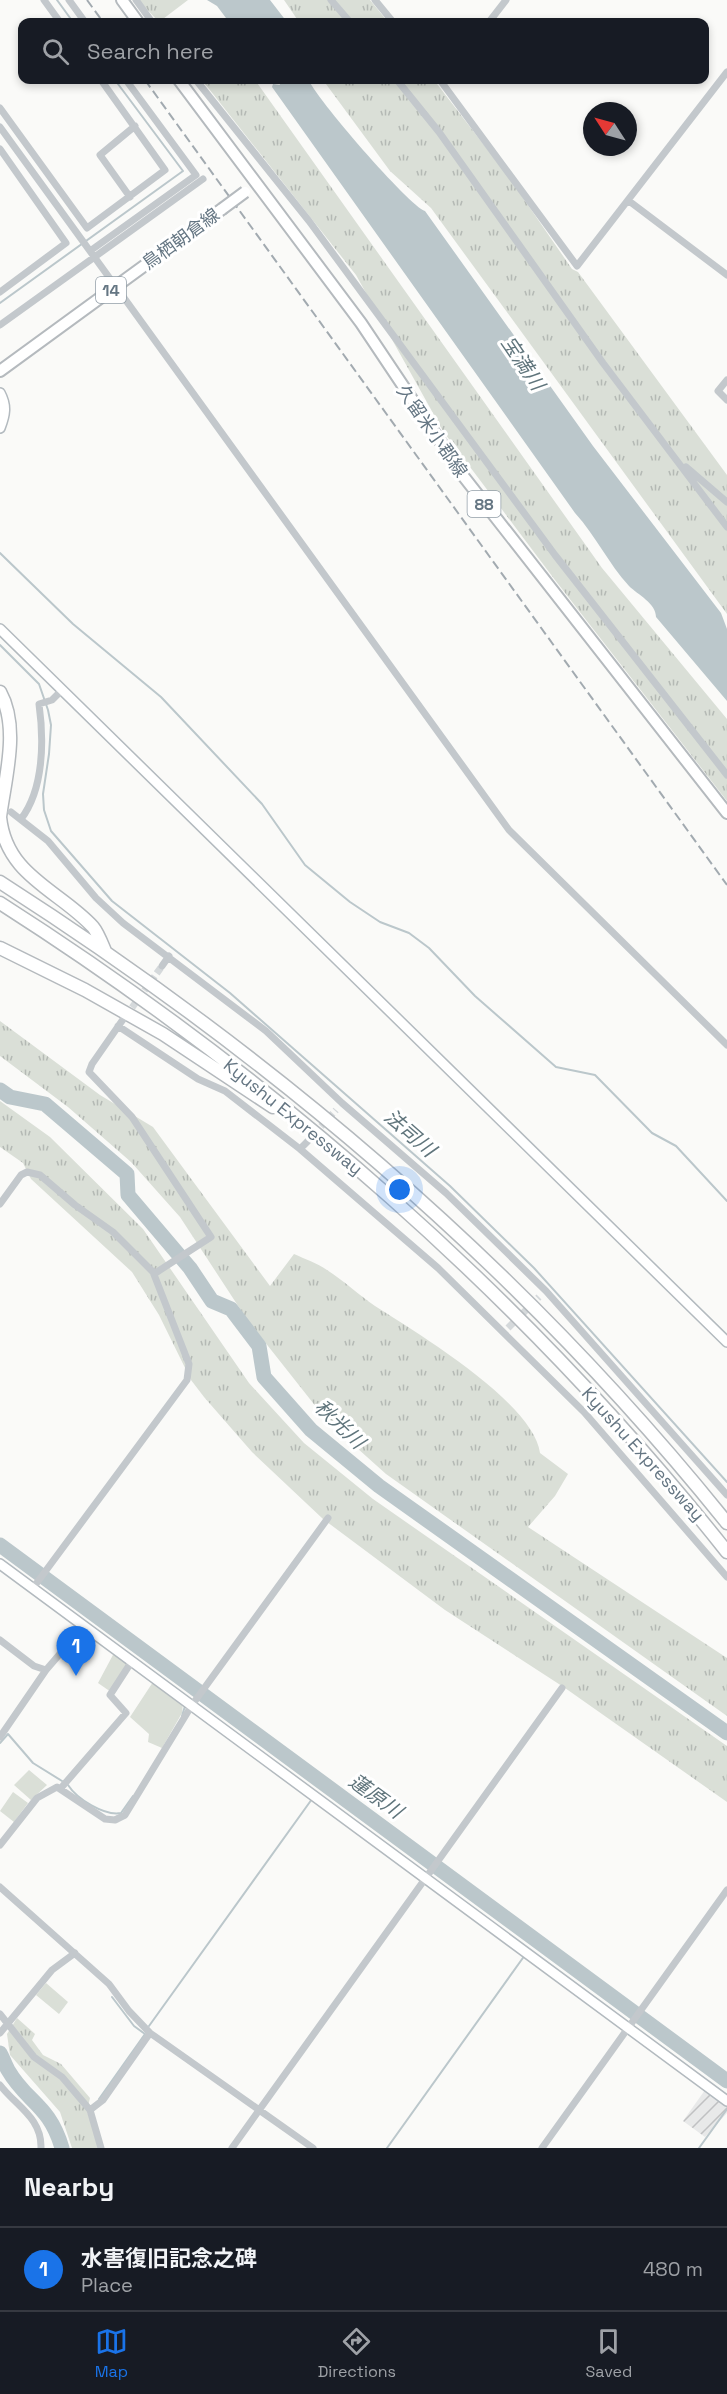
<!DOCTYPE html>
<html lang="en">
<head>
<meta charset="utf-8">
<style>
  :root { --surface:#171b24; --page:#20242c; --text:#f1f3f6; --muted:#9ea1a6; --line:#363941; --accent:#1a73e8 }
  body { margin:0; font-family:"Space Grotesk","Noto Sans JP",sans-serif; background:var(--page); color:var(--text) }
  .compass { position:absolute; left:583px; top:102px; width:54px; height:54px; border-radius:50%; background:var(--surface); box-shadow:0 3px 9px #0003; rotate:306deg }
  .you { position:absolute; left:400px; top:1190px; width:21px; height:21px; margin:-15px; border:4px solid #fff; border-radius:50%; background:#1a73e8; box-shadow:0 0 0 9px #1a73e833 }
  .badge { display:grid; place-items:center; width:39px; height:39px; border-radius:50%; background:var(--accent); color:#fff; font-size:20px; font-weight:700 }
  .pin { position:absolute; translate:-50% -50px; filter:drop-shadow(0 2px 3px #0008) }
  .pin::after { content:''; position:absolute; top:32px; width:21px; height:18px; background:inherit; clip-path:polygon(0 0,100% 0,50% 100%) }
  .list { margin:0; padding:0; list-style:none }
  h2 { display:flex; justify-content:space-between; align-items:center; height:78px; margin:0; padding:0 24px; font-size:26px }
  h2 small { font-size:20px; font-weight:400; color:var(--muted) }
  .list li { display:grid; grid-template-columns:39px 1fr auto; gap:18px; align-items:center; box-sizing:border-box; height:84px; padding:0 24px; border-top:2px solid var(--line) }
  .list b { display:block; font-size:22px; white-space:nowrap }
  .list p { margin:0; font-size:20px; white-space:nowrap; color:var(--muted) }
  .list em { font-size:20px; font-style:normal; color:var(--muted) }
  .icon { flex:none; width:33px; height:33px; fill:none; stroke:currentColor; stroke-width:2; stroke-linecap:round; stroke-linejoin:round }
  .map { position:relative; flex:none; width:727px; height:2148px; overflow:hidden }
  .search { position:absolute; background:var(--surface); box-shadow:0 3px 9px #0003; left:18px; right:18px; top:18px; height:66px; display:flex; align-items:center; gap:15px; box-sizing:border-box; padding:0 21px; border-radius:12px; color:var(--muted); font-size:22px }
  .sheet { height:162px; background:var(--surface) }
  nav { display:flex; justify-content:space-around; align-items:center; box-sizing:border-box; height:84px; border-top:2px solid var(--line); background:var(--surface); font-size:16px; color:var(--muted) }
  nav a { display:grid; justify-items:center; gap:3px }
  nav .on { color:var(--accent) }
  .map>svg:first-child { display:block }
</style>
</head>
<body>
<div class="map">
<svg width="727" height="2148" viewBox="0 0 727 2148">
  <defs>
    <pattern id="industrial-furrows" width="10" height="10" patternUnits="userSpaceOnUse" patternTransform="scale(1.5)"><rect width="10" height="10" fill="#e8e9e9"/><path d="M-1 1l2-2M0 10L10 0M9 11l2-2" fill="none" stroke="#c0c1c2"/></pattern>
    <pattern id="grass-tufts" width="24" height="20" patternUnits="userSpaceOnUse" patternTransform="scale(1.5)"><rect width="24" height="20" fill="#dadfd7"/><path d="M3 7l-1-3M5 7V3M7 7l1-3M15 17l-1-3M17 17v-4M19 17l1-3" fill="none" stroke="#b4b9b4"/></pattern>
  </defs>
  <rect width="100%" height="100%" fill="#fafaf8"/>
  <!-- industrial -->
  <path fill="url(#industrial-furrows)" d="M705,2090L727,2107V2113L705,2137L683,2121Z"/>
  <!-- grass -->
  <path fill="url(#grass-tufts)" d="M138,0H188L159,22Z
    M284,0H370L388,22H299Z
    M202,80H255L602,568L727,719V801L555,580L443,431L356,275Z
    M323,80H434L510,179L572,269L578,272L727,475V614L431,208L390,171Z
    M0,1021L100,1095L153,1127L270,1286L294,1254C305,1259 317,1263 327,1270C344,1281 359,1295 375,1306C417,1333 534,1403 540,1453L568,1474L555,1496L528,1527L727,1658V1716L386,1474L328,1422L246,1318L180,1217L131,1162L68,1107L0,1056Z
    M0,1101L50,1137L143,1229L249,1383L304,1443L373,1499L727,1746V1802L565,1688L445,1610L323,1519L252,1452L204,1397L191,1380L159,1315L132,1272L31,1179L23,1163L0,1147Z
    M17,2018L35,2034L32,2040L43,2055L61,2064L90,2098L87,2111L99,2148H72L60,2112L10,2055L7,2034Z"/>
  <!-- garden -->
  <path fill="#dadfd7" d="M114,1653L129,1663L111,1692L98,1683Z
    M153,1682L183,1703L182,1713L162,1748L148,1742L149,1734L130,1717Z
    M29,1770L47,1785L31,1800L14,1785Z
    M13,1792L28,1803L14,1822L0,1811Z
    M46,1983L68,2002L59,2014L36,1995Z"/>
  <!-- water -->
  <path fill="#bbc7cb" d="M207,0H270L287,22H229L217,6Z
    M278,80H309C313,95 410,207 425,211L593,446L721,613L727,629V701L656,617C656,603 638,595 629,586C608,563 596,536 575,513L272,87L273,84L280,85Z"/>
  <g fill="none" stroke-linecap="round" stroke-linejoin="round">
    <!-- stream -->
    <path stroke="#bbc7cb" stroke-width="2" d="M57,0L73,22
      M0,303L183,171L115,80
      M0,553L73,624L161,697L262,804L305,865L350,902L380,922L409,933L429,948L475,996L556,1067L595,1075L652,1133L676,1146L727,1201
      M0,645L39,684L48,710L51,725L49,754L43,794L44,810L51,831L112,901L230,993L450,1186L534,1268L727,1482
      M182,1716L185,1706
      M0,1743L8,1734L33,1763L62,1781
      M68,1785C77,1799 104,1816 121,1813L133,1796
      M149,2026L312,1799
      M99,2099L145,2034L134,2026L112,1997
      M387,2148L525,1955
      M699,2148L727,2109"/>
    <!-- river -->
    <path stroke="#bbc7cb" stroke-width="15" d="M0,1090L10,1097L45,1104L127,1174L128,1195L190,1268L212,1301L231,1309L259,1346L264,1377L311,1430L379,1486L727,1733
      M0,1545L727,2081
      M0,2053C3,2058 5,2065 8,2070C27,2103 49,2104 62,2148"/>
    <!-- street-tunnel -->
    <path stroke="#d5d9db" stroke-width="7" stroke-dasharray="7 3.5" stroke-linecap="butt" d="M126,1016L162,966
      M307,1142L336,1110
      M508,1328L539,1297"/>
    <!-- secondary casing -->
    <g stroke="#b3babf" stroke-width="12">
      <path id="secondary" d="M0,393C7,406 5,415 0,428
        M0,629L727,1342
        M0,1564L727,2101"/>
    </g>
    <!-- primary casing -->
    <g stroke="#b5babe" stroke-width="14">
      <path id="primary" d="M122,0L138,22
        M179,80L361,323L464,477L727,813
        M0,371L222,209"/>
    </g>
    <!-- highway casing -->
    <g stroke="#b4b9bd" stroke-width="15">
      <path id="highway" d="M0,692C20,728 5,778 0,817
        M0,817C6,876 59,890 93,927C98,933 102,944 105,951
        M0,882C273,1057 523,1269 727,1523
        M0,903C274,1078 525,1297 727,1552
        M0,948L85,990L163,1034L273,1107"/>
    </g>
    <!-- street -->
    <path stroke="#c3c8cc" stroke-width="7" d="M44,0L60,22
      M69,0L85,22
      M136,0L152,22
      M331,0L350,22
      M375,0L393,22
      M489,22L506,0
      M196,80L309,221L555,555L727,775
      M397,80L439,132L603,363L727,527
      M440,80L577,266L727,72
      M0,108L87,228L165,170L101,80
      M0,127L111,280
      M0,149L66,243L0,292
      M130,197L100,155L135,126
      M629,201L727,275
      M90,251L196,175L126,80
      M122,295L509,830L727,1045
      M0,325L203,179
      M727,380L718,391L727,400
      M686,467L727,502
      M11,812L48,841L96,898L123,923L266,1031L342,1103L446,1193L546,1291L727,1495
      M21,819C44,789 44,740 39,704L52,700L62,690
      M162,966L169,956
      M118,1026L198,1079L225,1091L300,1149L438,1268L584,1412L727,1577
      M300,1149L307,1142
      M0,1204L21,1175L27,1172L40,1175L75,1205L113,1232L153,1272H157L211,1237L132,1117L89,1072L92,1064L124,1018
      M33,1588L187,1380L189,1364L153,1272
      M0,1640L34,1666L46,1670
      M0,1737L46,1670L84,1626
      M61,1788L126,1713L110,1695L132,1661
      M0,1845L37,1798L57,1787L105,1819L115,1820L125,1815L192,1705L328,1518
      M0,1887L109,1984L129,2011L150,2033L313,2148
      M0,2014L34,2057L62,2077L90,2110
      M0,2033L52,1970L75,1953
      M0,2085C16,2106 42,2118 41,2148
      M101,2148L90,2110L103,2100L150,2033
      M232,2148L562,1688
      M542,2148L727,1890"/>
    <!-- secondary -->
    <use href="#secondary" stroke="#fff" stroke-width="9"/>
    <!-- primary -->
    <use href="#primary" stroke="#fff" stroke-width="10"/>
    <!-- highway -->
    <use href="#highway" stroke="#fff" stroke-width="12"/>
    <!-- rail -->
    <path stroke="#a2aab0" stroke-width="2" stroke-dasharray="9 4.5" stroke-linecap="butt" d="M87,0L103,22
      M145,80L727,885"/>
    <!-- primary-bridge casing -->
    <g stroke="#b5babe" stroke-width="14" stroke-linecap="butt">
      <path id="primary-bridge" d="M222,209L245,192"/>
    </g>
    <!-- primary-bridge -->
    <use href="#primary-bridge" stroke="#fff" stroke-width="10"/>
  </g>
  <g text-anchor="middle" stroke-width="6" stroke-linejoin="round" paint-order="stroke">
    <!-- shield labels -->
    <g fill="#fff" stroke="#939fa8" stroke-width="1.5">
      <rect x="96" y="277" width="30" height="26" rx="4.5"/>
      <rect x="467.5" y="491" width="33" height="26" rx="4.5"/>
    </g>
    <g font-size="16" font-weight="bold" fill="#657683">
      <text x="111" y="296">14</text>
      <text x="484" y="510">88</text>
    </g>
    <!-- street labels -->
    <g font-size="18" fill="#657683" stroke="#fff">
      <text transform="translate(181 239) rotate(-36)" y="6">鳥栖朝倉線</text>
      <text transform="translate(432 431) rotate(55)" y="6">久留米小郡線</text>
      <text transform="translate(293 1117) rotate(39)" y="6">Kyushu Expressway</text>
      <text transform="translate(643 1454) rotate(48)" y="6">Kyushu Expressway</text>
    </g>
    <!-- water labels -->
    <g font-size="20" font-style="italic" fill="#60757c" stroke="#fff">
      <text transform="translate(523 363) rotate(56)" y="7">宝満川</text>
      <text transform="translate(410 1133) rotate(41)" y="7">法司川</text>
      <text transform="translate(340 1424) rotate(44)" y="7">秋光川</text>
      <text transform="translate(376 1796) rotate(36)" y="7">蓮原川</text>
    </g>
  </g>
</svg>
<svg class="compass" viewBox="-18 -18 36 36"><path d="M0-13l5 13h-10z" fill="#e53935"/><path d="M0 13l5-13h-10z" fill="#9ea1a6"/></svg>
<div class="you"></div>
<div class="pin badge" style="left:76px;top:1676px">1</div>
<div class="search"><svg class="icon" aria-label="search" viewBox="0 0 24 24"><circle cx="10" cy="10" r="6"/><path d="M15 15l6 6"/></svg>Search here</div>
</div>
<section class="sheet">
<h2>Nearby<small></small></h2>
<ul class="list">
<li><span class="badge">1</span><div><b>水害復旧記念之碑</b><p>Place</p></div><em>480 m</em></li>
</ul>
</section>
<nav>
<a class="on"><svg class="icon" aria-label="map" viewBox="0 0 24 24"><path d="M3 6l6-2 6 2 6-2v14l-6 2-6-2-6 2zM9 4v14M15 6v14"/></svg>Map</a>
<a><svg class="icon" aria-label="directions" viewBox="0 0 24 24"><path d="M12 3l9 9-9 9-9-9zM9 14v-3h6M13 9l2 2-2 2"/></svg>Directions</a>
<a><svg class="icon" aria-label="saved" viewBox="0 0 24 24"><path d="M7 4h10v16l-5-4-5 4z"/></svg>Saved</a>
</nav>
</body>
</html>
